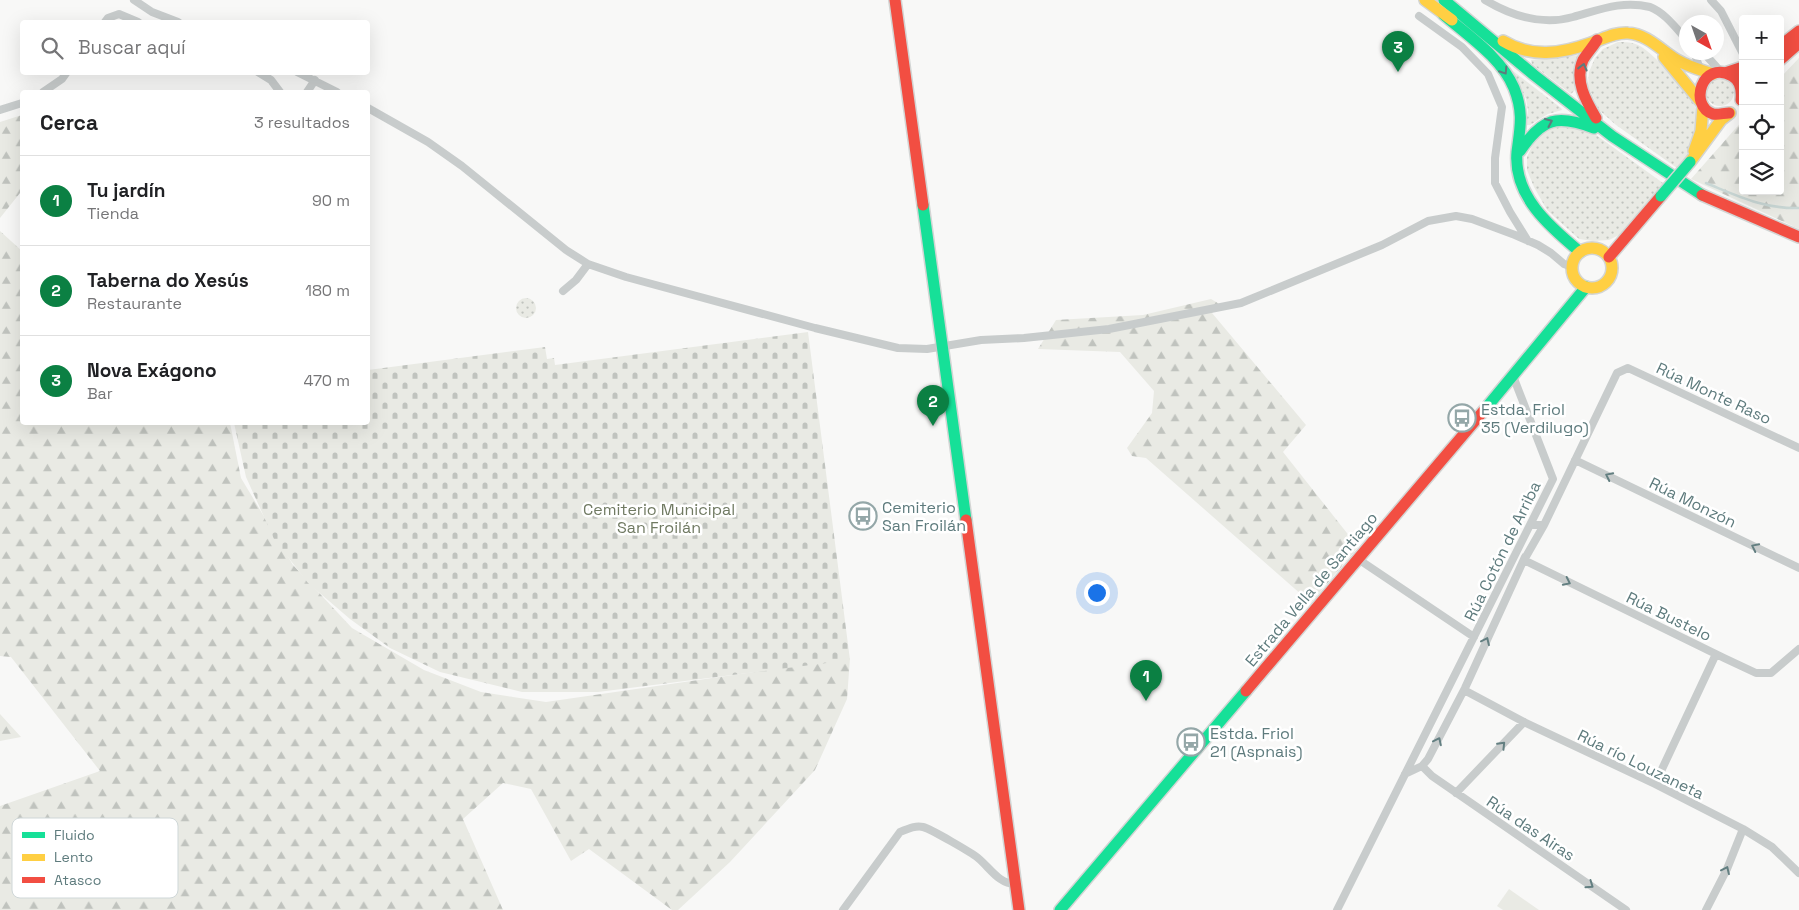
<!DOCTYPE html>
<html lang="es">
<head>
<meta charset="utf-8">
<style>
  :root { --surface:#fff; --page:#f6f6f6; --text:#202124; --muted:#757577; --line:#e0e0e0; --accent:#0b8043 }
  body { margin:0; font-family:"Space Grotesk",sans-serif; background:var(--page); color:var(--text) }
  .controls { position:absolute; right:15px; top:15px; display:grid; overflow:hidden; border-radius:5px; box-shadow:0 5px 20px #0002 }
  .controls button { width:45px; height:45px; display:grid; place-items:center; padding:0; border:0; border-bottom:1px solid var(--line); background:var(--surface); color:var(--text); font:25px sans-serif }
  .compass { position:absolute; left:1679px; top:15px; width:45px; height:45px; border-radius:50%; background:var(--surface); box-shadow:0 5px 20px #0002; rotate:140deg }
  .you { position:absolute; left:1096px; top:592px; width:18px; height:18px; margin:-12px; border:4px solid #fff; border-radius:50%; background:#1a73e8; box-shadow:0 0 0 8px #1a73e833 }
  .badge { display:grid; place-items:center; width:32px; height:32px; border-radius:50%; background:var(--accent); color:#fff; font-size:16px; font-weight:700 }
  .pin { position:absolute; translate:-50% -41px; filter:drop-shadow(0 1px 2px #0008) }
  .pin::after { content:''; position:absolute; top:26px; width:18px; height:15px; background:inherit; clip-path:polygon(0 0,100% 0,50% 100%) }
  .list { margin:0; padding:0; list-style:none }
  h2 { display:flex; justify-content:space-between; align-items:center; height:65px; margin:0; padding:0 20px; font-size:21px }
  h2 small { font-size:16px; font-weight:400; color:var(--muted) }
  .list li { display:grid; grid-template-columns:32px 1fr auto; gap:15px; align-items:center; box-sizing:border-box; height:90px; padding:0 20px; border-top:1px solid var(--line) }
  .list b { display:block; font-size:19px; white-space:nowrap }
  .list p { margin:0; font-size:16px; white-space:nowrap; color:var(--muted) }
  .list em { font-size:16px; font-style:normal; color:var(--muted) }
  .icon { flex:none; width:28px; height:28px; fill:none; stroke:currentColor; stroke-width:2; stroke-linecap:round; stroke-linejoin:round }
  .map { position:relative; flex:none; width:1799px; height:910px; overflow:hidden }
  .search { position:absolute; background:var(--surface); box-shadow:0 5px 20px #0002; left:20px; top:20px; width:350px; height:55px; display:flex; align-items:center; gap:12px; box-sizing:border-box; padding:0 18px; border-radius:5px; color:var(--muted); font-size:19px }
  .panel { position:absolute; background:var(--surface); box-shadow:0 5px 20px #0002; left:20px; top:90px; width:350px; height:335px; border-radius:5px }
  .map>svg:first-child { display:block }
</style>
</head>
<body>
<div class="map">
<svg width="1799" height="910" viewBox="0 0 1799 910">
  <defs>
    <pattern id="grass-dots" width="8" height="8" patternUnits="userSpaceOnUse" patternTransform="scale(1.25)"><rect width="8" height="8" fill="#e9eae4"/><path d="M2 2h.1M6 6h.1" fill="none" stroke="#c0c3be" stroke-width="1.8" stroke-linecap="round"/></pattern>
    <pattern id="forest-firs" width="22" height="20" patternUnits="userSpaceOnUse" patternTransform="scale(1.25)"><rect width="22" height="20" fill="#e9eae4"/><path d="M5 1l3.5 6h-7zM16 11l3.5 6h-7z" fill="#c0c3be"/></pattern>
    <pattern id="cemetery-stones" width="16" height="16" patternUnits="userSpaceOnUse" patternTransform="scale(1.25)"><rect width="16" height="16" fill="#e9eae4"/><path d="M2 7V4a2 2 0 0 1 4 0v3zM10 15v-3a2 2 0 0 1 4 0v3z" fill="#c0c3be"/></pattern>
  </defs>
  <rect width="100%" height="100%" fill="#f8f8f7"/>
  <!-- grass -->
  <path fill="url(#grass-dots)" d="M1618,42C1625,42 1633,42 1640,46C1655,55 1697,98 1698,116C1699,136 1690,152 1677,168L1616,125L1599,110L1588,86L1589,72L1595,58L1603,49Z
    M1578,55L1575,90L1571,94L1532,64L1531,60Z
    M1513,71L1561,108L1562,110L1548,114L1530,125H1526L1528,110L1526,99Z
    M1706 92a14 14 0 1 1 28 0a14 14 0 1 1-28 0Z
    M1559,124L1579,126L1596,135L1663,183L1619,235L1609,240L1593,241L1579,239L1547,210L1534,187L1527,170V157L1534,142L1542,131Z
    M516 308a10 10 0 1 1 20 0a10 10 0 1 1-20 0Z"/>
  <!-- forest -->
  <path fill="url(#forest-firs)" d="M1799,58V229L1691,179L1743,120V191H1780V78Z
    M22,115V184L20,193L0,218V122Z
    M0,231L22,251V422L230,423L241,478L293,565L352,628L424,670L481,692L546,702L850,658L847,699L815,770L730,862L678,910H672L589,849L571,861L531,789L503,783L463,819L503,910H0V806L100,771L11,657L0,656Z
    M1211,299L1223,306L1212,313L1306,425L1283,452L1358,547L1311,603L1146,458L1132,456L1127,448L1152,413L1154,391L1120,352L1038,349L1056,320L1143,315Z
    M0,714L21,737L0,741Z"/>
  <!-- cemetery -->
  <path fill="url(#cemetery-stones)" d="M808,332L850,660L598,692H522L440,672L390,648L350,619L308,583L274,539L246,477L234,423L368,422V370L545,347L547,359L554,358L555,365Z"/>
  <!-- pitch -->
  <path fill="#e9eae4" d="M1509,889L1539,910H1503L1497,906Z"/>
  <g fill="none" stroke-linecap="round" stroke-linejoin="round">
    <!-- stream -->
    <path stroke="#c9d7d5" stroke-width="2.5" d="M1706,183C1738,196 1764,209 1799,208"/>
    <!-- fast casing -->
    <g stroke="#d3d5d4" stroke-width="14">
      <path id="fast" d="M1444,0L1534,75L1612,136L1702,195
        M1443,14C1468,36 1501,57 1514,88C1524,113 1520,128 1517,152C1513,196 1550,227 1580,252
        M1520,151C1542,118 1557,114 1594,128
        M923,205L966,520
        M1486,408L1586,287
        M1060,910L1246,691"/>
    </g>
    <!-- slow casing -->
    <g stroke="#d3d5d4" stroke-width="14">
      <path id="slow" d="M1425,0L1452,20
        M1503,41C1531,58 1561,54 1591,43C1603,39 1615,32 1628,33C1647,34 1662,51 1677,60C1689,67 1701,70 1713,74
        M1664,57L1700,101
        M1694,151L1701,131L1703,106
        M1690,162L1721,120L1730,113
        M1572 268a20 20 0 1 1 40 0a20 20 0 1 1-40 0Z"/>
    </g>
    <!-- jam casing -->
    <g stroke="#d3d5d4" stroke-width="14">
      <path id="jam" d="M895,0L923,205
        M1780,46L1799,31
        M1780,60L1799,43
        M1725,73L1743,67
        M1729,113C1724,113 1718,115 1713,114C1688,106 1702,59 1732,76C1741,81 1742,91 1741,100
        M1596,118C1586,101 1574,80 1583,60C1587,53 1593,47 1597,40
        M1702,195L1799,237
        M1609,257L1661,196
        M966,520L1019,910
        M1246,691L1486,408"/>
    </g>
    <!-- street -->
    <path stroke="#c8cccc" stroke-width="8" d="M134,0L152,12L178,22
      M1485,0C1512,16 1542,26 1573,17C1599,10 1622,0 1650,7C1665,13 1675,27 1686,39
      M1711,0L1721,11L1743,54
      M1419,16L1462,47L1488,74L1502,107L1495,158V183L1510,212L1528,241
      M105,22L108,18L119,14L138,22
      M1694,52L1700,69
      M1703,52L1721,72
      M258,72L271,80L280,92
      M297,72L337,92
      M43,92L62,79L67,72
      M307,92L315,80
      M368,108L428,142L462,166L566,250L588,264L626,277L815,328L898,348L927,349L981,340L1024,338L1109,329L1241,303L1382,245L1428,221L1456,216L1472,219L1515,235L1538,245L1551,253L1564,264L1572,267
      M0,110L22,103
      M563,291L576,280L588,264
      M1575,460L1799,568
      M1530,525H1544L1617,373L1628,368L1799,448
      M1544,525L1524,560L1724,658L1756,673H1771L1799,649
      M1358,559L1474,637
      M1464,690L1524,722L1655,784L1743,829L1772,847L1799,873
      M1422,766L1432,776L1626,910
      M1405,774L1422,766L1428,759L1465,688L1525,557
      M1655,784L1716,654
      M1456,793L1524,722
      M843,910L900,832C908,829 915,825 923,827C931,829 972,853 978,858C990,868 999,884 1015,884
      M1337,910L1553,479L1513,376
      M1706,910L1727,869L1743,829"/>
    <!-- fast -->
    <use href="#fast" stroke="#16e098" stroke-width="11"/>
    <!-- slow -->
    <use href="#slow" stroke="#ffcf43" stroke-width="11"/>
    <!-- jam -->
    <use href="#jam" stroke="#f24e42" stroke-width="11"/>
    <!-- fast-bridge casing -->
    <g stroke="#d3d5d4" stroke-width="14" stroke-linecap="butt">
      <path id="fast-bridge" d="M1661,196L1690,162"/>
    </g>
    <!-- fast-bridge -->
    <use href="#fast-bridge" stroke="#16e098" stroke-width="11"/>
  </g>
  <!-- one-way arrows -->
  <defs><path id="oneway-chevron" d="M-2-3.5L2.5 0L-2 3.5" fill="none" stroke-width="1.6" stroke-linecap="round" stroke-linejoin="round" transform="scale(1.25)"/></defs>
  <g stroke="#5e7b7d">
    <use href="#oneway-chevron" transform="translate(1583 67) rotate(-76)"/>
    <use href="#oneway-chevron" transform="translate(1504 71) rotate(57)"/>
    <use href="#oneway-chevron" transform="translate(1549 122) rotate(-24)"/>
  </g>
  <g stroke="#637f81">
    <use href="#oneway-chevron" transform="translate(1609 476) rotate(-154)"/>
    <use href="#oneway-chevron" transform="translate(1755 547) rotate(-154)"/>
    <use href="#oneway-chevron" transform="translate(1567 582) rotate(26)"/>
    <use href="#oneway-chevron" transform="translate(1486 641) rotate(-65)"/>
    <use href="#oneway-chevron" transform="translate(1438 741) rotate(-64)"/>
    <use href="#oneway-chevron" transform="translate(1502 745) rotate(-46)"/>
    <use href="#oneway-chevron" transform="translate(1726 870) rotate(-65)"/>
    <use href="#oneway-chevron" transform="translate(1590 885) rotate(35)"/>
  </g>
  <!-- icons -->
  <defs>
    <g id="bus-ring" transform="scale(1.4375)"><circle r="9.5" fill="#fff" stroke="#94a7a8" stroke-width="1.5"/><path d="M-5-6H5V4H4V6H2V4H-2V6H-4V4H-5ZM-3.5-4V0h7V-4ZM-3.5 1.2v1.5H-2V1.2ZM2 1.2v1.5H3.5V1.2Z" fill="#94a7a8"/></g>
  </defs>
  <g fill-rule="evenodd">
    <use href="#bus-ring" x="1462" y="418"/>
    <use href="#bus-ring" x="863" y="516"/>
    <use href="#bus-ring" x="1191" y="742"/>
  </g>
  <g text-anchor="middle" stroke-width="5" stroke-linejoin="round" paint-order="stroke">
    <!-- street labels -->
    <g font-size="16" fill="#5e7b7d" stroke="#fff">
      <text transform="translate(1714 393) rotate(25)" y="6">Rúa Monte Raso</text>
      <text transform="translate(1693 502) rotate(26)" y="6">Rúa Monzón</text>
      <text transform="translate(1502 551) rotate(-64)" y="6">Rúa Cotón de Arriba</text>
      <text transform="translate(1311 589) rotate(-50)" y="6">Estrada Vella de Santiago</text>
      <text transform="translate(1669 616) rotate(26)" y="6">Rúa Bustelo</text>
      <text transform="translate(1641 764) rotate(26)" y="6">Rúa río Louzaneta</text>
      <text transform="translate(1531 828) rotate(34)" y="6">Rúa das Airas</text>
    </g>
    <!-- poi labels -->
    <g font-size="16" fill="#5e7b7d" stroke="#fff" text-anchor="start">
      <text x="1481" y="415">Estda. Friol<tspan x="1481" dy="18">35 (Verdilugo)</tspan></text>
      <text x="882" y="513">Cemiterio<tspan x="882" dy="18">San Froilán</tspan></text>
      <text x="1210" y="739">Estda. Friol<tspan x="1210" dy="18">21 (Aspnais)</tspan></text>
    </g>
    <!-- park labels -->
    <g font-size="16" fill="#707a62" stroke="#fff">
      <text x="659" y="515">Cemiterio Municipal<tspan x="659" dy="18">San Froilán</tspan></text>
    </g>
  </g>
  <!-- legend -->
  <rect x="12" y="818" width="166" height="80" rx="8" fill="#fff" stroke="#cfd7d8" stroke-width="1"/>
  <rect x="22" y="832" width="23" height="6" fill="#16e098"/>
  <rect x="22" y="854" width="23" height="7" fill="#ffcf43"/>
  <rect x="22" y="877" width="23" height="6" fill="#f24e42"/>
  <g font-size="14" fill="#5e7b7d">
    <text x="54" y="840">Fluido</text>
    <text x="54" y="862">Lento</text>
    <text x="54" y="885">Atasco</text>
  </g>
</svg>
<div class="controls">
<button>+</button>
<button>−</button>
<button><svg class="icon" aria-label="locate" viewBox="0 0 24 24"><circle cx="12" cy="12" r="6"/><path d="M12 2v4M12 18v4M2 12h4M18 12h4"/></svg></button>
<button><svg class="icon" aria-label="layers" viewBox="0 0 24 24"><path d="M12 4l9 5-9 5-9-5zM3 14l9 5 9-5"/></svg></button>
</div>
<svg class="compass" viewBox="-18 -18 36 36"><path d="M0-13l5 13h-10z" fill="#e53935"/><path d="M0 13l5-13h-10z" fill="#757577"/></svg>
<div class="you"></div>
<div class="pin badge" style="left:1146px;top:701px">1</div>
<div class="pin badge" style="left:933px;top:426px">2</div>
<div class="pin badge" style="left:1398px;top:72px">3</div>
<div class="search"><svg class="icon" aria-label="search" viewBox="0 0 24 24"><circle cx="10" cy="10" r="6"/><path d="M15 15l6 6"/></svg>Buscar aquí</div>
<section class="panel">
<h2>Cerca<small>3 resultados</small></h2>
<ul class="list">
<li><span class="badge">1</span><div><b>Tu jardín</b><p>Tienda</p></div><em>90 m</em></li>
<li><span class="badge">2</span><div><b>Taberna do Xesús</b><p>Restaurante</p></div><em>180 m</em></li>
<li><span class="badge">3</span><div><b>Nova Exágono</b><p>Bar</p></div><em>470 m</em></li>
</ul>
</section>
</div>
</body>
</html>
